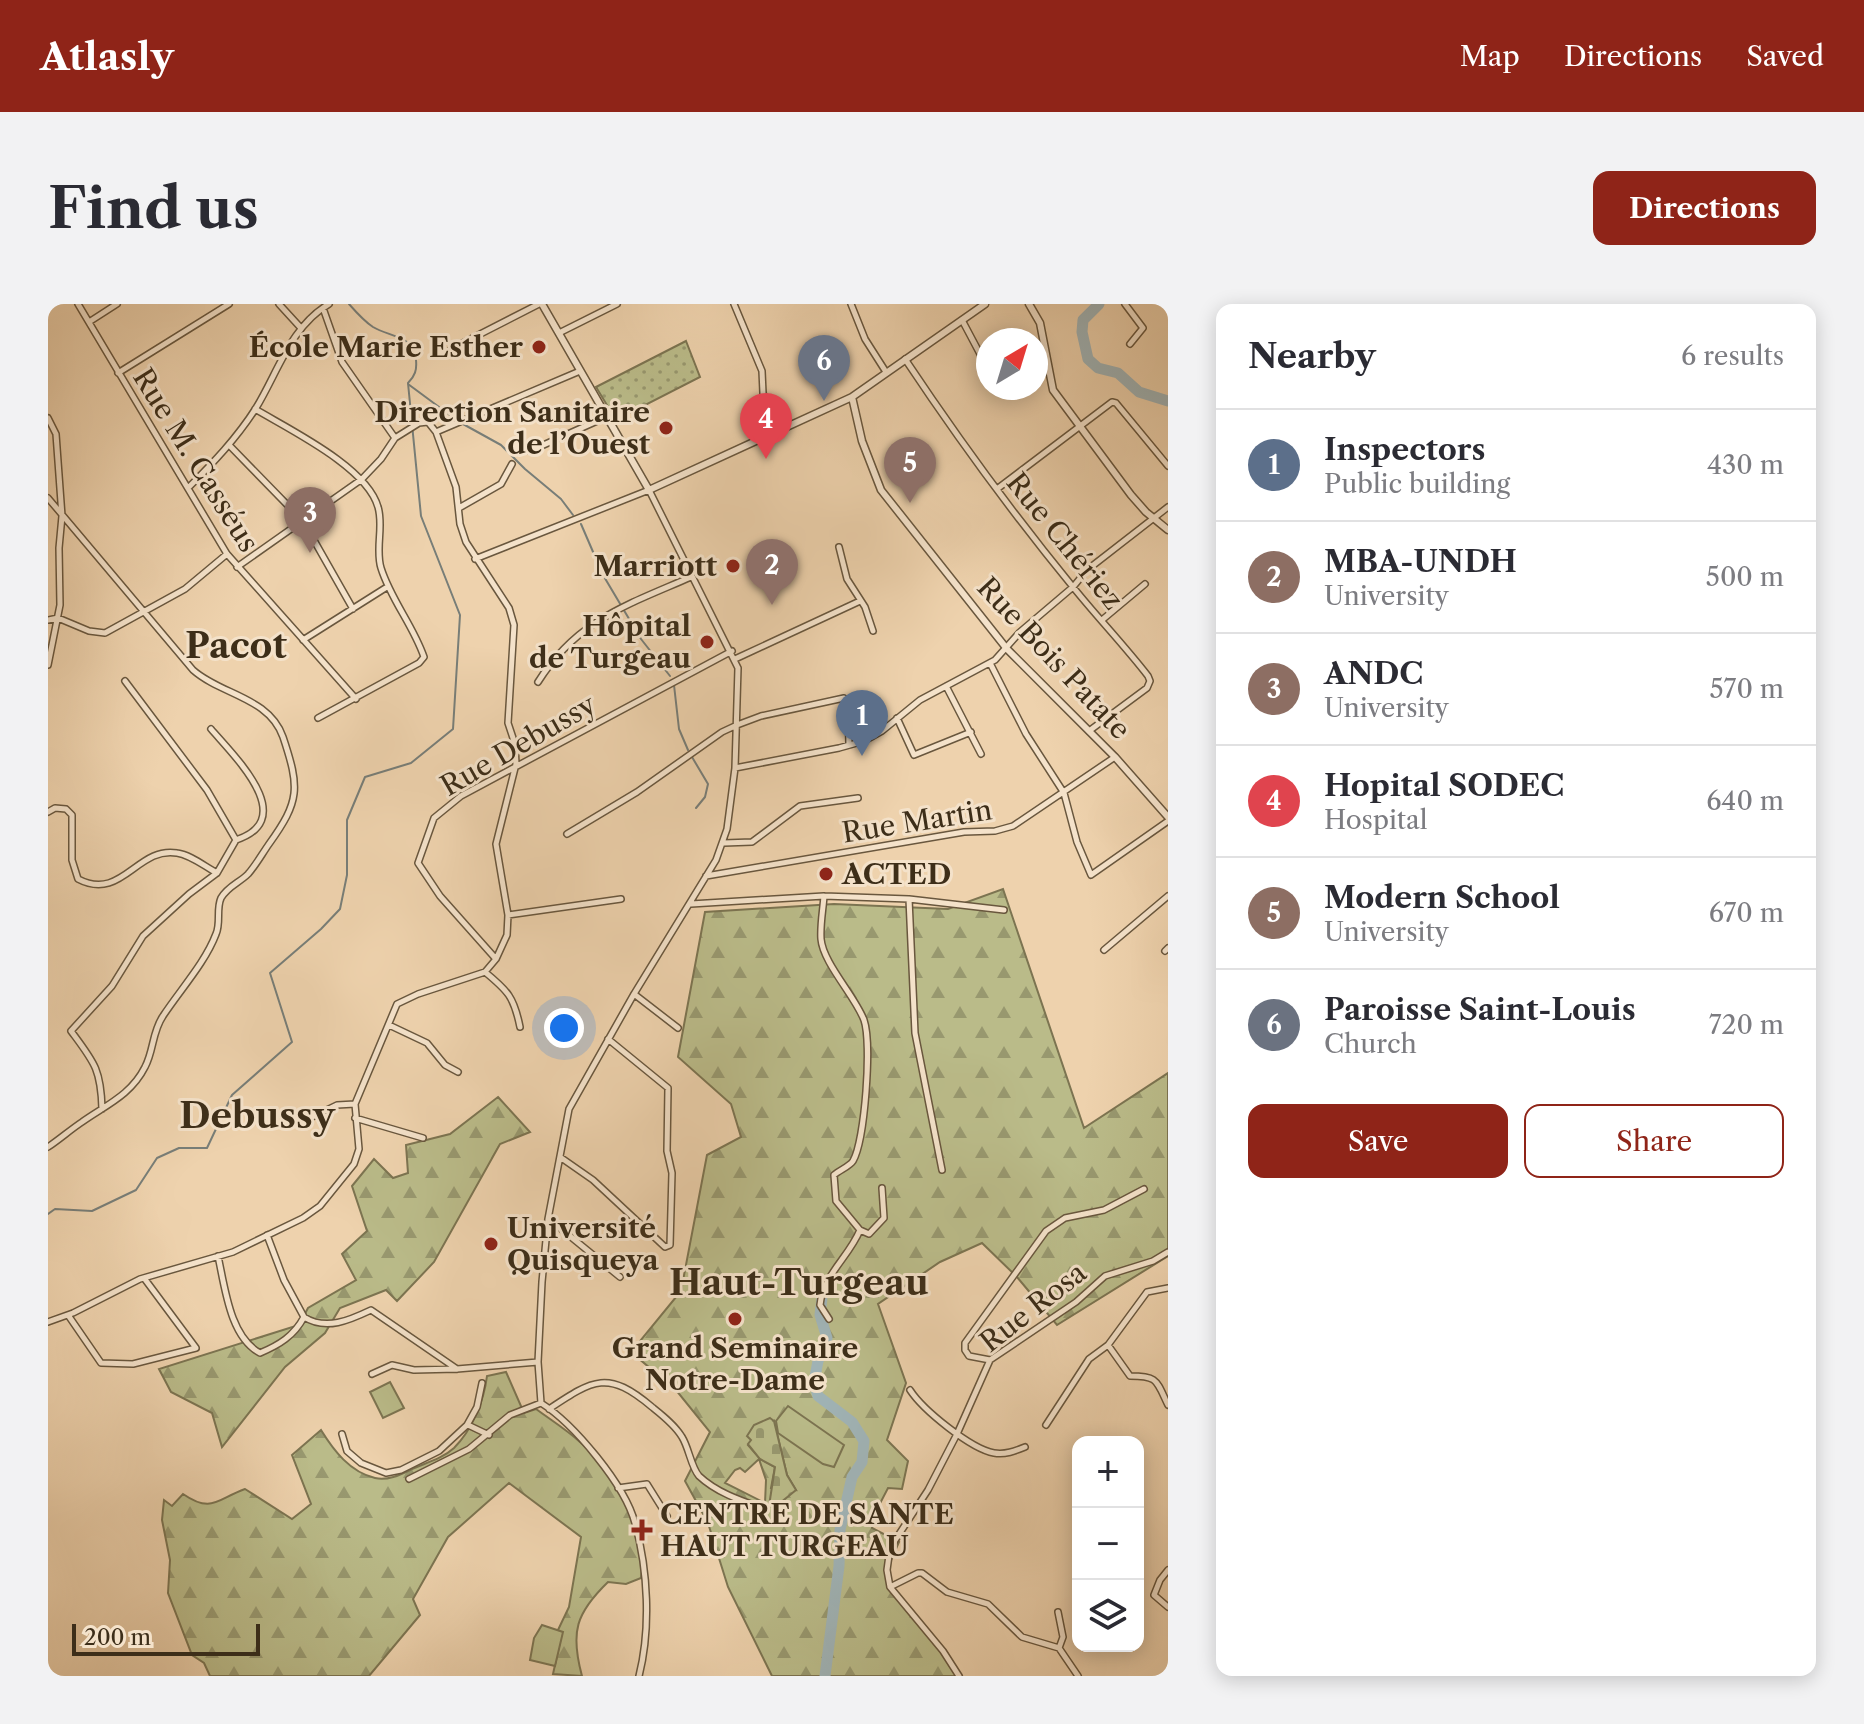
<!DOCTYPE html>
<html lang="en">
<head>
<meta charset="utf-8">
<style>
  :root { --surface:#fff; --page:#f2f2f3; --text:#2b2b33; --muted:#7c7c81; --line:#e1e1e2; --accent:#8f2418 }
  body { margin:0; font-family:"Libre Caslon Text",serif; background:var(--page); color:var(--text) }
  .controls { position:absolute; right:24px; bottom:24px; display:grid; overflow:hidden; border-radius:16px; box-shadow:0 4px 20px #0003 }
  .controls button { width:72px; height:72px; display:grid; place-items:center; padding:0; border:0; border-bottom:2px solid var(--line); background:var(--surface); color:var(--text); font:40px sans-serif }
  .compass { position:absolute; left:928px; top:24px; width:72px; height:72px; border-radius:50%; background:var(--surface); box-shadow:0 4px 20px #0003; rotate:38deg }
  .scale { position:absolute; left:24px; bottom:20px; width:188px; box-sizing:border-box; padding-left:8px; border:4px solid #3d2e19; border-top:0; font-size:22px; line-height:28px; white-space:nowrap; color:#3d2e19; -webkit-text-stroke:6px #f4e2ca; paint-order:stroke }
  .you { position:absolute; left:516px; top:724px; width:28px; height:28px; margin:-20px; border:6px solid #fff; border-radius:50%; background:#1a73e8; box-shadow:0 0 0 12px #1a73e833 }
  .badge { display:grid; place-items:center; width:52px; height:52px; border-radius:50%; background:var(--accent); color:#fff; font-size:26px; font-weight:700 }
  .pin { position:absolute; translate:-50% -66px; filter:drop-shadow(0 2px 4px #0008) }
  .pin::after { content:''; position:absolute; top:42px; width:28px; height:24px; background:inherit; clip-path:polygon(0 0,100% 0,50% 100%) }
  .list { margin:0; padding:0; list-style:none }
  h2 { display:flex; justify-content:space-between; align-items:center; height:104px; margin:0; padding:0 32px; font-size:34px }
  h2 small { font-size:26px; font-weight:400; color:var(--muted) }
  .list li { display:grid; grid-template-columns:52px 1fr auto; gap:24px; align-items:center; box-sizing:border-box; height:112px; padding:0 32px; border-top:2px solid var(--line) }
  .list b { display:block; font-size:30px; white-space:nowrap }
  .list p { margin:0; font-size:26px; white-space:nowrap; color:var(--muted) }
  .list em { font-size:26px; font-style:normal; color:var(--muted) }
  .actions { display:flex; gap:16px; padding:24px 32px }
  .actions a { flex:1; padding:18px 0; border:2px solid var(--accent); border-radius:16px; text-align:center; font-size:28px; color:var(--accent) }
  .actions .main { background:var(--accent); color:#fff }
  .icon { flex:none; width:44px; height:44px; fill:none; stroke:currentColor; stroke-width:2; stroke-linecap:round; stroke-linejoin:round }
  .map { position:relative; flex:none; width:1120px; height:1372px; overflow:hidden; border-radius:16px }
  header { display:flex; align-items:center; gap:48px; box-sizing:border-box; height:112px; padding:0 40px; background:var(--accent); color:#fff }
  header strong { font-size:38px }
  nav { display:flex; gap:44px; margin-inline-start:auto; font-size:28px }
  .intro { display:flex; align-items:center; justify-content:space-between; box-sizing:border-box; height:192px; padding:0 48px }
  h1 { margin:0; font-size:56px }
  .button { padding:20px 36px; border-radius:16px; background:var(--accent); color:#fff; font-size:28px; font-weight:700 }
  main { display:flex; gap:48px; padding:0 48px }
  aside { flex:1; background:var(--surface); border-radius:16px; box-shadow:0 4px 20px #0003 }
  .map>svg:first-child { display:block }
</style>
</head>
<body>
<header>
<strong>Atlasly</strong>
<nav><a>Map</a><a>Directions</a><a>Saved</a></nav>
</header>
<div class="intro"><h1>Find us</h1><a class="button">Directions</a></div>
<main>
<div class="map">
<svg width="1120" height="1372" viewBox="0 0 1120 1372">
  <defs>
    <pattern id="green-dots" width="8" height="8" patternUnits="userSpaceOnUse" patternTransform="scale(2)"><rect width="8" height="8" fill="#babb89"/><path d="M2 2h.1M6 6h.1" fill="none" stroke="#98986f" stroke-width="1.8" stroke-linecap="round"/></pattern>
    <pattern id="forest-firs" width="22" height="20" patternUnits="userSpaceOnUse" patternTransform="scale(2)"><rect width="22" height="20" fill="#babb89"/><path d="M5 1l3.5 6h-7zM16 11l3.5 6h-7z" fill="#98986f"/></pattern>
    <pattern id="cemetery-stones" width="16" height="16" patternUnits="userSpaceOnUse" patternTransform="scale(2)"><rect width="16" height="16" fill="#babb89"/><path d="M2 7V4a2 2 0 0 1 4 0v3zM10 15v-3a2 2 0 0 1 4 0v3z" fill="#98986f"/></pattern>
  </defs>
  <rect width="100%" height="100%" fill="#eed2ad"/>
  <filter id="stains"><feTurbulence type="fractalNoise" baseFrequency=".0025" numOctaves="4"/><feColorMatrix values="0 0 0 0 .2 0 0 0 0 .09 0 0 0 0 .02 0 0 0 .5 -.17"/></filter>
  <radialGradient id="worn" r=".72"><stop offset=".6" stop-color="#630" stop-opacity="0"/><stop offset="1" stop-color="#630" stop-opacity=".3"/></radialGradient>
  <!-- green -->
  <path fill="url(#green-dots)" stroke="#7c7451" stroke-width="2" d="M638,37L652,73L568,116L548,83Z"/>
  <!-- forest -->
  <path fill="url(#forest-firs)" stroke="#7c7451" stroke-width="2" fill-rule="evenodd" d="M955,585L1036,824L1120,769V952L1009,1021L969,973L934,939L892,958L830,1000L858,1079L839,1136L860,1157L854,1185L840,1184L826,1211L824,1224L851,1238L840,1263L845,1287L898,1347L913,1372H724L680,1283L660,1219L637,1177L662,1128L628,1086L583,1048L633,987L659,851L693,833L683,800L630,753L657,608L786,600L900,605ZM726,1117L739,1171L748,1186L723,1184L727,1163L712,1155L700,1141ZM711,1155L718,1176L717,1199L677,1179L687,1166L692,1164L697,1168Z
    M450,793L482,828L452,840L386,958L349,997L338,986L292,1004L277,1029L237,1063L174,1143L164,1109L123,1088L111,1065L251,1021L260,1004L308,976L294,950L319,927L304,882L326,855L345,874L360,869L358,841L402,830Z
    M458,1068L476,1109L488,1105C503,1116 519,1126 532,1138C566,1168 600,1228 593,1274L578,1280L560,1278C528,1309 522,1328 534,1372L505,1370L514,1329L510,1326L521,1303L533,1233L461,1179L400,1233L365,1295L372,1311L321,1372H162L156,1359L144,1351L120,1289L122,1256L114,1216L116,1196L124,1202L135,1190C164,1210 169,1195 197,1185L244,1215L263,1200L244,1151L273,1126C286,1147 302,1168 327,1174C339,1177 352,1171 362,1166C377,1159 394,1155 406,1144C424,1126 436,1097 439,1072Z"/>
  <!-- cemetery -->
  <path fill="url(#cemetery-stones)" stroke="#7c7451" stroke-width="2" d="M722,1114L726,1117L739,1171L748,1186L732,1199L721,1202L727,1163L712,1155L700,1140L703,1136L699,1132L706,1121Z"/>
  <!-- pitch -->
  <path fill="#babb89" stroke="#7c7451" stroke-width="2" d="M342,1078L356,1104L335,1114L322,1088Z
    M740,1102L796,1141L786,1163L775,1160L730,1129L728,1117Z
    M494,1321L515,1328L507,1362L482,1356L486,1334Z"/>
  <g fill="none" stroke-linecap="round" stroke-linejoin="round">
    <!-- stream -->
    <path stroke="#787e78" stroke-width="2" d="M360,80L410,117
      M415,120L453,141L477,165L513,195L525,211
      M533,220L555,271L593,335L622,372
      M626,381L631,425L640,446
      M644,453L660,480L657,493L648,504
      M0,910L7,905L44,907L88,886L109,854L131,844H159L184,791L244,738L222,669L273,625L292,605L299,571V516L317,473L363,459L405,425L412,311L373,212L360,79C367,72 369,66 368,56C367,32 342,33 325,23C316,17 308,8 301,0"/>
    <!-- river -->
    <path stroke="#a0b4b7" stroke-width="11" d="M1051,0L1035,16L1034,28L1040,55L1050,64L1070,69L1091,88L1120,97
      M774,994L772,1011L779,1034L770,1057L766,1078L770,1092L804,1118L816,1137L814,1158L804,1173L792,1226L791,1262L777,1372"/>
    <!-- minor casing -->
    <g stroke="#69573e" stroke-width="8">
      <path id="minor" d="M30,0L179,250L308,395
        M231,0L252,23
        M686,0L714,67L715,89L727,128
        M803,0L817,35L838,68
        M1077,0L1095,24L1082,40
        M275,4L294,58L347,134
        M914,16L940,65
        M41,18L69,0
        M511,29L569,0
        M403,45L491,0
        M857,55C909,133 965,210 1025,283C1049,313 1076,341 1100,372L1102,377L1099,384L1041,427
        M70,69L181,0
        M207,105C242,126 319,163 330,203C336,222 327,245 333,264C343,296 365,321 376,353L371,359L270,414
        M0,114L8,130L14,212L11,244L12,301L0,361
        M182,142L255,217L305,305
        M482,147L558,113
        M140,184C165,159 189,134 208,104C230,68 243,22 281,0
        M949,185L1064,98L1068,99L1120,162
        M0,194L145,366C173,391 221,393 235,433C252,484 252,497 221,540C214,550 208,561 200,570C191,579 180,582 173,594C168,605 173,619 168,630C157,659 132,686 115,712C104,728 106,746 97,763C83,791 58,801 34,818C22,826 12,835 0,843
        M411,204L453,180L464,160
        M791,243L799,275L817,303L825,327
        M427,255L601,186L690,364L687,464L679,525L668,556L586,690L521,805L500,915L494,978L490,1058L493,1099C526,1120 577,1181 587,1219C600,1266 603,1324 591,1372
        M189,263L314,175L333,155L347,134L371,119L380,118L388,128L532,67
        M0,316L10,314L41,327L57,329L137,285L179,250
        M1054,316L1097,280
        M255,336L339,283
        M687,355L812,297
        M942,359L978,430L1016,489L1029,538L1043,571L1120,517
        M490,378C529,316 579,301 643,273
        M898,382L933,450
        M849,414L866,451L923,428
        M163,425C186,452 252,515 188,536
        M687,464L791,444L816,437L834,427L872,396L947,356L972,328L1025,283L1039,266L1120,203
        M0,508L7,504L18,505L24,511V556L30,575C74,598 89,542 129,549C143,551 156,562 169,569
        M519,530L589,488L674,428L689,421L713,412L796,394L800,399L801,441
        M676,539L704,538L752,502L810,494
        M658,572L916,528L947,527L965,522L1067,453
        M776,592C775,606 772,621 773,635C775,659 807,692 816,716C824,739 817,836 805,857C802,862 792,866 786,871L788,897L812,926L821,930L836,914L834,884
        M861,595L867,729L894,866
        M643,600L776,592L861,595L956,606
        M460,611L573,595
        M1056,646L1120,592
        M1117,647L1120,644
        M448,655L392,592L370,559L386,514L413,492L684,347
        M437,668C460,687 466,693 472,723
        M586,690L630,724
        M341,721L379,739L397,761L410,768
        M54,805C53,765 46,758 23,727L64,682L95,632L141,590L169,569L188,536L159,486L77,377
        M307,814L375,834
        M256,817L289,801L307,800
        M512,853L545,876L617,943L622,941L624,869L619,847L620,784L560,735
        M501,915L572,973
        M219,931L236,976L256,1013C278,1027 302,1016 323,1006L409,1065
        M170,952C177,984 182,1033 212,1049C231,1041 246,1032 256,1013
        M20,1011L53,1059L85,1060L148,1044L96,974
        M781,1015L772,1001C775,971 801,953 812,926
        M0,1018L25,1009L92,975L185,948L255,914L272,902L306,860L311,845L307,800L349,700L370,690L437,668L448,655L459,631L460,611L448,540L468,460L467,440L460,419L466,321L461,304L418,238L412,220L408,183L388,128
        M1060,1041L1082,1072C1110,1072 1108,1076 1120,1101
        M942,1056L921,1052L917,1046V1039L998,927L1017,914L1056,906L1096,885
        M324,1070L344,1061L366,1066L409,1065L490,1058
        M862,1086C875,1106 923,1145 946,1149C957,1151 967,1147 977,1143
        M501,1105C546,1075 560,1066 604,1103C614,1111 627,1121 634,1133C641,1144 643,1163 651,1172C669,1189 694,1197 717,1205
        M420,1121L441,1131
        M998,1121L1041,1055L1060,1041L1099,988L1120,984
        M294,1130L299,1147L313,1159L338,1169L353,1166L391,1147L419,1121L429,1103L434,1079
        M361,1175L421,1145L462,1111L493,1099
        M570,1184L599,1180L619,1212
        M1120,1266L1112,1276L1106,1291L1120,1303
        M842,1283L870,1269H874L899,1288L940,1300L974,1333L1011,1344L1030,1372
        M1010,1308L1015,1333L1011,1344
        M911,1372L895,1347L842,1283L839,1266L842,1244L880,1186L909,1130L942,1056L1028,998L1057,972L1105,957L1120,948"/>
    </g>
    <!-- tertiary casing -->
    <g stroke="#69573e" stroke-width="9">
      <path id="tertiary" d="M494,0L601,186L804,93L937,0
        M981,0L992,19L1005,86L1083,191L1098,208L1120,226
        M804,93L814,137L833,186L959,345L1067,453L1120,513"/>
    </g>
    <!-- minor -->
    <use href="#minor" stroke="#f4e2ca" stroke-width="5"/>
    <!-- tertiary -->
    <use href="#tertiary" stroke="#f4e2ca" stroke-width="6"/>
  </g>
  <!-- markers -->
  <g fill="#8f2418" stroke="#f4e2ca" stroke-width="3">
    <circle cx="491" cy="43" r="8"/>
    <circle cx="618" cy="124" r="8"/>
    <circle cx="685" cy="262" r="8"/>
    <circle cx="659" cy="338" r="8"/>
    <circle cx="778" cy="570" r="8"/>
    <circle cx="443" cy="940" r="8"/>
    <circle cx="687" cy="1015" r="8"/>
    <path d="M590 1214h8v8h8v8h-8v8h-8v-8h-8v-8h8z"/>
  </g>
  <g text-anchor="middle" stroke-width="6" stroke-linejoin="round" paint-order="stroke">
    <!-- poi labels -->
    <g font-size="28" font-weight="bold" fill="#3d2e19" stroke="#f4e2ca" text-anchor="end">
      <text x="475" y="53">École Marie Esther</text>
      <text x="602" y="118">Direction Sanitaire<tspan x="602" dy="32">de l’Ouest</tspan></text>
      <text x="669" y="272">Marriott</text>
      <text x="643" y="332">Hôpital<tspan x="643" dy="32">de Turgeau</tspan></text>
      <text x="794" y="580" text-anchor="start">ACTED</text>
      <text x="459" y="934" text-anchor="start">Université<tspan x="459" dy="32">Quisqueya</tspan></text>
      <text x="687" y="1054" text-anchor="middle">Grand Seminaire<tspan x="687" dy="32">Notre-Dame</tspan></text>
      <text x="612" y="1220" text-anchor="start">CENTRE DE SANTE<tspan x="612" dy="32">HAUT TURGEAU</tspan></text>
    </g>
    <!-- street labels -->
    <g font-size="28" fill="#3d2e19" stroke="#f4e2ca">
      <text transform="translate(148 156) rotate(58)" y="10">Rue M. Casséus</text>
      <text transform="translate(1017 237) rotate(51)" y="10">Rue Chériez</text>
      <text transform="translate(1006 354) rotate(47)" y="10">Rue Bois Patate</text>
      <text transform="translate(470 441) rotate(-30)" y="10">Rue Debussy</text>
      <text transform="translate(869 517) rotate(-9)" y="10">Rue Martin</text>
      <text transform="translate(985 1003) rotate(-38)" y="10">Rue Rosa</text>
    </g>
    <!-- district labels -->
    <g font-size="36" font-weight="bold" fill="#3d2e19" stroke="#f4e2ca">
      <text x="188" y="354">Pacot</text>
      <text x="209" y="824">Debussy</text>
      <text x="751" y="991">Haut-Turgeau</text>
    </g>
  </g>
  <rect width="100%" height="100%" filter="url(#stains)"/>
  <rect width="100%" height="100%" fill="url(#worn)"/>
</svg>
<div class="controls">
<button>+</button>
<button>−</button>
<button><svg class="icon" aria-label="layers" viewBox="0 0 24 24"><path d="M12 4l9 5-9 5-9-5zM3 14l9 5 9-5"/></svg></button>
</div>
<svg class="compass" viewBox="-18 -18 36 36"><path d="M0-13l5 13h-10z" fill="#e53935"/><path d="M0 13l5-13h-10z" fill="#7c7c81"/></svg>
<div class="scale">200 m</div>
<div class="you"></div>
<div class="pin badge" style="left:814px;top:452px;background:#5c6f8a">1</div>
<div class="pin badge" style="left:724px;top:301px;background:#8d6e63">2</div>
<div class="pin badge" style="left:262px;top:249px;background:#8d6e63">3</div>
<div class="pin badge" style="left:718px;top:155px;background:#e0444e">4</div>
<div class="pin badge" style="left:862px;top:199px;background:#8d6e63">5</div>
<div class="pin badge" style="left:776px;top:97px;background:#6b7280">6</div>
</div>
<aside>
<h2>Nearby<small>6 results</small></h2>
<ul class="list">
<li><span class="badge" style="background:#5c6f8a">1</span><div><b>Inspectors</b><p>Public building</p></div><em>430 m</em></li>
<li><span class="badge" style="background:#8d6e63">2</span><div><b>MBA-UNDH</b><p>University</p></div><em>500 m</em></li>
<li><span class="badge" style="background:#8d6e63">3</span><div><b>ANDC</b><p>University</p></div><em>570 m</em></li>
<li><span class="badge" style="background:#e0444e">4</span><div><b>Hopital SODEC</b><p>Hospital</p></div><em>640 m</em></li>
<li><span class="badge" style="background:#8d6e63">5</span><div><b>Modern School</b><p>University</p></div><em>670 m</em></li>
<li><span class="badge" style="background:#6b7280">6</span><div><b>Paroisse Saint-Louis</b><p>Church</p></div><em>720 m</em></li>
</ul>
<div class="actions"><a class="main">Save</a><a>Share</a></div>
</aside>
</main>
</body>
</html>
